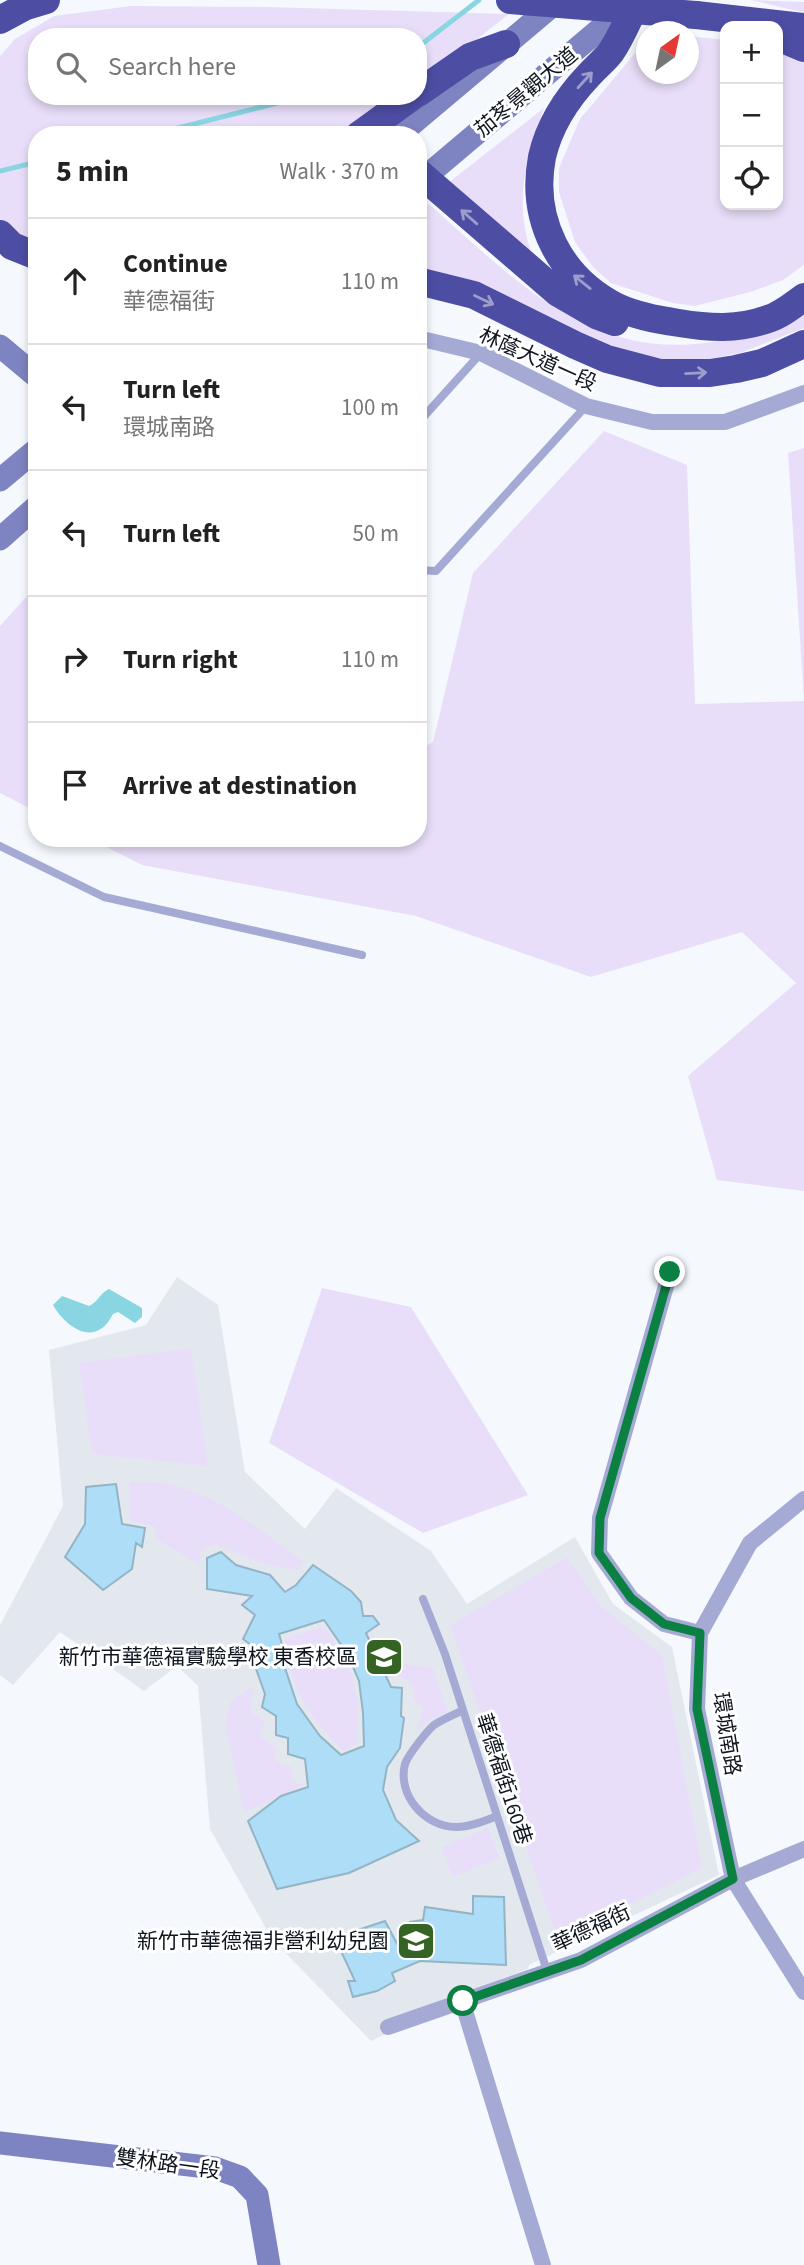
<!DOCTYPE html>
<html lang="en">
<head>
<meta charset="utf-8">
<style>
  :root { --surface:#fff; --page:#f6f6f6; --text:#222; --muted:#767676; --line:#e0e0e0 }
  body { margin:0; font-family:"Source Sans 3","Noto Sans TC",sans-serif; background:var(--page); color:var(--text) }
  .controls { position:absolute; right:21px; top:21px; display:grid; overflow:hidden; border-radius:14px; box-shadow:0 4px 10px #0003 }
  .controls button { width:63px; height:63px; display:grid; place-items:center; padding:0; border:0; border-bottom:2px solid var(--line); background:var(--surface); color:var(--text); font:35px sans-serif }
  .compass { position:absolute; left:636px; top:21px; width:63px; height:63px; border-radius:50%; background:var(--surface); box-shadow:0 4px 10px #0003; rotate:33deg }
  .stop { position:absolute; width:21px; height:21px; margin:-16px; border:5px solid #0b8043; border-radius:50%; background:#fff }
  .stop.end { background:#0b8043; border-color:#fff; box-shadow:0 2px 7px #0008 }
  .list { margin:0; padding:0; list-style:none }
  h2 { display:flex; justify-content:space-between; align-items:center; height:91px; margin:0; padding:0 28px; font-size:30px }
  h2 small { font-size:23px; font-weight:400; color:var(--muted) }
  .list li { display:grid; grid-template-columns:46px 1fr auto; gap:21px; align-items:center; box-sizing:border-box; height:126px; padding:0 28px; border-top:2px solid var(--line) }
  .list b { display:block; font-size:26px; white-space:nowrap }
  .list p { margin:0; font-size:23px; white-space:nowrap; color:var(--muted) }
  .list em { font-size:23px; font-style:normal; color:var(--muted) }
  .icon { flex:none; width:38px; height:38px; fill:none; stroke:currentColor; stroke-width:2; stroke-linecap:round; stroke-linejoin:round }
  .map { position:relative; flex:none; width:804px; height:2265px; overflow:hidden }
  .search { position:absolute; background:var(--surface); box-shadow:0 4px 10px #0003; left:28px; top:28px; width:399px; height:77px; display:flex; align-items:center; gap:18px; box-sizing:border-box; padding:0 24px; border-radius:28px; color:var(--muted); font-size:26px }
  .panel { position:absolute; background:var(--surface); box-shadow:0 4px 10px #0003; left:28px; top:126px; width:399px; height:721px; border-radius:28px }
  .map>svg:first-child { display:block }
</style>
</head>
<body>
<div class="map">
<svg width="804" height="2265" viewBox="0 0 804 2265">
  <rect width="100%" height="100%" fill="#f5f9fe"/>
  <!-- built -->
  <path fill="#e3e8ef" d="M177,1277L218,1305L245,1472L305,1529L336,1488L431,1551L467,1604L575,1537L613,1604L672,1647L719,1875L529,1965L528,1969L504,1978L371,2041L272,1939L210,1829L198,1686L177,1666L144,1691L60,1632L13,1685L0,1675V1625L63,1506L49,1350L146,1325Z"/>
  <!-- green -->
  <path fill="#e9def9" d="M751,0L804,2V12L797,11Z
    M131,6L267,7L509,14L457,55L418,82V37H37V96H397L341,135H37V246L0,221V56L15,39L54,16Z
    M689,36L725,40V205H778V50L804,62V265L783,280L750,292L695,306L673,303L611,283L594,268L575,242L559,192V168L580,119L646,40V74H688Z
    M544,108C528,151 515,196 528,242C531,253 536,263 540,273L448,183Z
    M429,204C522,287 603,373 739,336C762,330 783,325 804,313V328L740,353L704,360L674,362L608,350L486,285L418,266V214Z
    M604,431L687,465L695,704L804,701L788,453L804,448V1191L717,1180L688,1076L796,983L742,932L591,977L416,916L142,865L89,838H418V750L433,742L473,573Z
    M37,585V812L0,793V626Z
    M322,1288L411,1307L528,1495L423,1533L269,1443Z
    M191,1348L208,1466L92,1454L79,1363Z
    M130,1482C144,1483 160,1481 173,1485C222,1497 263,1532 303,1561L298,1570L263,1564L215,1544L201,1551L200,1565L156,1539L154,1526L130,1521Z
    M567,1557L601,1606L662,1655L702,1868L558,1941L450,1625Z
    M324,1626L344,1654L352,1676L358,1701V1744L343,1751C304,1711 294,1693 284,1639Z
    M389,1662L433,1668L448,1712L431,1719L416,1731L423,1709L414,1699L413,1684L398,1676Z
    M253,1687L251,1713L265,1721L259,1736L276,1747L275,1761L292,1767L291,1781L305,1785L244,1812L225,1725L230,1701Z
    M488,1828L500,1858L453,1877L441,1847Z"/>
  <!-- water -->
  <path fill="#8ad5e2" d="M109,1289L142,1308V1317L135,1323L118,1312L113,1314C96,1348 67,1329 53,1305L62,1296L89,1306C98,1302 100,1293 109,1289Z"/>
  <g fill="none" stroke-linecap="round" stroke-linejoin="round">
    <!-- stream -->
    <path stroke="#8ad5e2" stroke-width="5" d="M418,47L479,0
      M150,135L305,96
      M0,171L37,162"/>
  </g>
  <!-- building -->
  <path fill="#aeddf8" stroke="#94b4c6" stroke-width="2" fill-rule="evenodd" d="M116,1484L122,1524L145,1528L142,1547L136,1543L132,1569L103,1590L65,1557L85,1524L86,1487Z
    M221,1552L236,1565L270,1575L285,1592L296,1585L313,1565L351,1591L361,1602L363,1616H373L379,1624L366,1633L391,1687L402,1688L401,1716L404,1718L400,1748L387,1767L383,1790L396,1820L419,1841L349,1873L277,1889L248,1821L281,1796L308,1787L305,1759L288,1754V1738L276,1735V1716L262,1707L265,1694L255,1666V1648L243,1639L255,1615L242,1605L252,1596L207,1589V1558ZM324,1620L348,1655L359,1681L363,1713L364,1746L341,1755L320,1736L297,1704L285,1668L283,1648L279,1634Z
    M473,1896L504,1897L506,1965L420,1961L392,1973L395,1981L377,1991L353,1997L348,1981H355L340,1949L352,1943L349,1933L385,1921L403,1955L410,1922L423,1920L425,1907L473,1914Z"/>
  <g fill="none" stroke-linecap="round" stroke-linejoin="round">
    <!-- lane -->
    <path stroke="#a5aad5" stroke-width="8" d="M418,423L481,353
      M418,570L436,571L586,406
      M0,846L104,897L362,955
      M423,1599L445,1654L547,1971
      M463,1710C454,1715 443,1719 434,1725C427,1731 408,1755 405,1764C397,1795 425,1827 456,1827C470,1827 484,1821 497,1816"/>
    <!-- street -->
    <path stroke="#a5aad5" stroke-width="16" d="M418,338L481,353L586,406L652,422H725L804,393
      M670,1272L600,1518L599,1553L631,1598L664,1624L700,1633
      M804,1499L750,1543L700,1633L697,1709L733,1879L804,1992
      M462,2001L543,2265
      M388,2027L581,1960L733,1879L804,1849"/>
    <!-- secondary -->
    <path stroke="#7e83c1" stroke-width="23" d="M399,135L559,0
      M418,183L632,2
      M0,346L37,377
      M0,480L37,449
      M0,539L37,506
      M0,2143L215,2168L240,2177L257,2195L269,2265"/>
    <!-- highway -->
    <path stroke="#4d4da4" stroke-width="28" d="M638,0C629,17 622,36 611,52C605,60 596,67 589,75C567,98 549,126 542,157C530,220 560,278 617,307C636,316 658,320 679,323C709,328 738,330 768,319C781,315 793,305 804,297
      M696,15L804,27
      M0,20L26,6L46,0
      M778,37L804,48
      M418,93L470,57L506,44
      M359,135L413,96
      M418,172L558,293L596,315L615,322
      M0,234L12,246L37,256
      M418,281L474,295L575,345L607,359L660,373H710L736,369L762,363L804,344"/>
    <!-- highway-bridge -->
    <path stroke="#4d4da4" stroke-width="28" d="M510,0L696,15"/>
  </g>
  <!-- one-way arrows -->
  <defs><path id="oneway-shaft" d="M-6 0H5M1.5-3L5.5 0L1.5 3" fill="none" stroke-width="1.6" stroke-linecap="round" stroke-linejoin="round" transform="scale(1.75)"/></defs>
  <g stroke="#9d9dcd">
    <use href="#oneway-shaft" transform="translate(585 80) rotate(-48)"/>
    <use href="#oneway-shaft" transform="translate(469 217) rotate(-139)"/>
    <use href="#oneway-shaft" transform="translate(582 282) rotate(-141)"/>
    <use href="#oneway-shaft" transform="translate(484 300) rotate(25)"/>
    <use href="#oneway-shaft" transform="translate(696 373) rotate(-3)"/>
  </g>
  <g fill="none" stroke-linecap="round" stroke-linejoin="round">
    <!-- route -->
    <path stroke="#0b8043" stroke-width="9" d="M463,2001L581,1960L733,1879L697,1709L700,1633L664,1624L631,1598L599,1553L600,1518L670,1272"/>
  </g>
  <!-- icons -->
  <defs>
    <g id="school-square" transform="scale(2.0125)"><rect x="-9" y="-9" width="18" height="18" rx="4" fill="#356323" stroke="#fff"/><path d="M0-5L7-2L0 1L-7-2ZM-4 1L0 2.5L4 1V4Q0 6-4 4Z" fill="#fff"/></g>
  </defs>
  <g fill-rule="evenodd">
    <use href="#school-square" x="384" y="1657"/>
    <use href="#school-square" x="416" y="1941"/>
  </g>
  <g text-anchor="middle" stroke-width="6" stroke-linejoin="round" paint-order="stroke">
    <!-- street labels -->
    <g font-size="21" fill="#0f161f" stroke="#fff">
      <text transform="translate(526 92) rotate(-40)" y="7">茄苳景觀大道</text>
      <text transform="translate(538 359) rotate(24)" y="7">林蔭大道一段</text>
      <text transform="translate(727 1734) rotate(81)" y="7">環城南路</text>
      <text transform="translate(504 1779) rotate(72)" y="7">華德福街160巷</text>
      <text transform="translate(591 1928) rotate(-25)" y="7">華德福街</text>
      <text transform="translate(168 2164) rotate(8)" y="7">雙林路一段</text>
    </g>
    <!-- poi labels -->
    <g font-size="21" fill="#0f161f" stroke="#fff" text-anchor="end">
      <text x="357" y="1664">新竹市華德福實驗學校 東香校區</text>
      <text x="389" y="1948">新竹市華德福非營利幼兒園</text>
    </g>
  </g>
</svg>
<div class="controls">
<button>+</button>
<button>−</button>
<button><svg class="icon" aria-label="locate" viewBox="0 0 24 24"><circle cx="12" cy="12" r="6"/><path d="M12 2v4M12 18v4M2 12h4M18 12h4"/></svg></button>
</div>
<svg class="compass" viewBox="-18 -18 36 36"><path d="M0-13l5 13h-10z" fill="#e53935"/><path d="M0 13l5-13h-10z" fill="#767676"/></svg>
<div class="stop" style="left:463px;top:2001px"></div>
<div class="stop end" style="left:670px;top:1272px"></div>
<div class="search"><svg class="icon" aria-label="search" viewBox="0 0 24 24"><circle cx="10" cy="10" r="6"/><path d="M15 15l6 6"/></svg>Search here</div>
<section class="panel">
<h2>5 min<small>Walk · 370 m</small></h2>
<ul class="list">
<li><svg class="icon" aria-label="ahead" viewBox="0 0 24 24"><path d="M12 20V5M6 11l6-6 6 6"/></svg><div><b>Continue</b><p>華德福街</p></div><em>110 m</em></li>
<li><svg class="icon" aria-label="left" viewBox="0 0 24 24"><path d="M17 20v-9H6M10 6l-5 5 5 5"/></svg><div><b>Turn left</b><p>環城南路</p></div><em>100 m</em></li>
<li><svg class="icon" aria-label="left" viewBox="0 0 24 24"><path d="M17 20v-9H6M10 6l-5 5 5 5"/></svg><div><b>Turn left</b></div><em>50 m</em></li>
<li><svg class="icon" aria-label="right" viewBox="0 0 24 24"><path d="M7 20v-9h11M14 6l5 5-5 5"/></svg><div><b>Turn right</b></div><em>110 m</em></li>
<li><svg class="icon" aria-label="arrive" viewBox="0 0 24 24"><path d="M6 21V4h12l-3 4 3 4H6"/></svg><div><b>Arrive at destination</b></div></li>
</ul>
</section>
</div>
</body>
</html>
